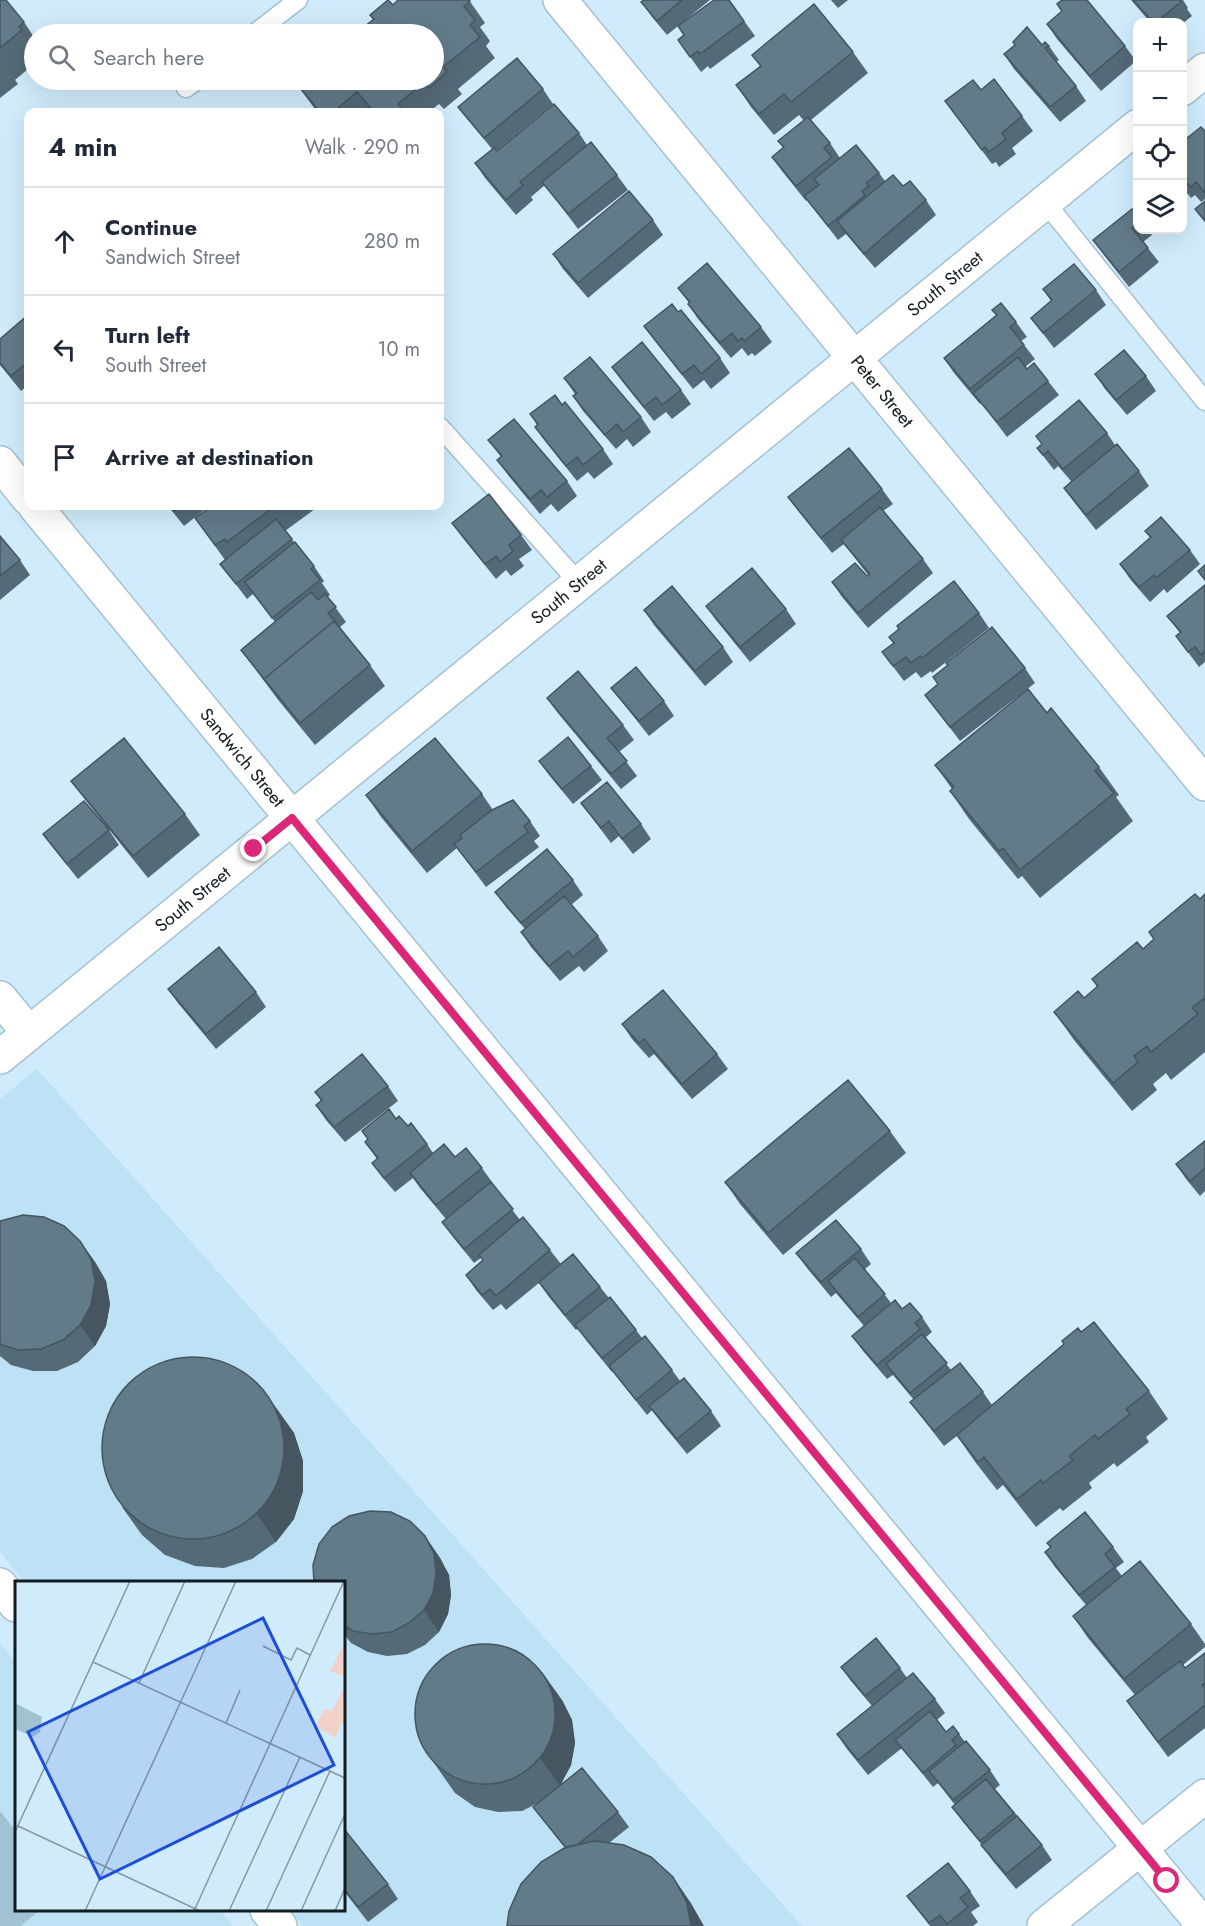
<!DOCTYPE html>
<html lang="en">
<head>
<meta charset="utf-8">
<style>
  :root { --surface:#fff; --page:#f2f2f3; --text:#1f2937; --muted:#747a83; --line:#e0e1e3 }
  body { margin:0; font-family:Jost,sans-serif; background:var(--page); color:var(--text) }
  .controls { position:absolute; right:18px; top:18px; display:grid; overflow:hidden; border-radius:12px; box-shadow:0 6px 24px #0002 }
  .controls button { width:54px; height:54px; display:grid; place-items:center; padding:0; border:0; border-bottom:2px solid var(--line); background:var(--surface); color:var(--text); font:30px sans-serif }
  .stop { position:absolute; width:18px; height:18px; margin:-14px; border:4px solid #db2777; border-radius:50%; background:#fff }
  .stop.end { background:#db2777; border-color:#fff; box-shadow:0 2px 6px #0008 }
  .list { margin:0; padding:0; list-style:none }
  h2 { display:flex; justify-content:space-between; align-items:center; height:78px; margin:0; padding:0 24px; font-size:26px }
  h2 small { font-size:20px; font-weight:400; color:var(--muted) }
  .list li { display:grid; grid-template-columns:39px 1fr auto; gap:18px; align-items:center; box-sizing:border-box; height:108px; padding:0 24px; border-top:2px solid var(--line) }
  .list b { display:block; font-size:22px; white-space:nowrap }
  .list p { margin:0; font-size:20px; white-space:nowrap; color:var(--muted) }
  .list em { font-size:20px; font-style:normal; color:var(--muted) }
  .icon { flex:none; width:33px; height:33px; fill:none; stroke:currentColor; stroke-width:2; stroke-linecap:round; stroke-linejoin:round }
  .map { position:relative; flex:none; width:1205px; height:1926px; overflow:hidden }
  .search { position:absolute; background:var(--surface); box-shadow:0 6px 24px #0002; left:24px; top:24px; width:420px; height:66px; display:flex; align-items:center; gap:15px; box-sizing:border-box; padding:0 21px; border-radius:33px; color:var(--muted); font-size:22px }
  .panel { position:absolute; background:var(--surface); box-shadow:0 6px 24px #0002; left:24px; top:108px; width:420px; height:402px; border-radius:12px }
  .map>svg:first-child { display:block }
</style>
</head>
<body>
<div class="map">
<svg width="1205" height="1926" viewBox="0 0 1205 1926">
  <rect width="100%" height="100%" fill="#d0ecfc"/>
  <!-- built -->
  <path fill="#bde1f5" d="M37,1069L802,1926H303L290,1910H344V1582H24L0,1552V1099Z
    M0,1643L16,1663V1831L0,1811Z
    M41,1910H220L233,1926H21Z"/>
  <!-- water -->
  <path fill="#a2c2d4" d="M0,1811L16,1831V1910H40L21,1926H0Z"/>
  <g fill="none" stroke-linecap="round" stroke-linejoin="round">
    <!-- lane casing -->
    <g stroke="#a5c0cf" stroke-width="21">
      <path id="lane" d="M254,34L298,0
        M186,88L197,80
        M1045,202L1205,401
        M440,427L579,583"/>
    </g>
    <!-- street casing -->
    <g stroke="#a5c0cf" stroke-width="36">
      <g id="street">
        <path id="s1" d="M560,0L1205,784"/>
        <path d="M1182,89L1205,70"/>
        <path d="M0,998L29,1033"/>
        <path id="s2" d="M0,1057L1138,126"/>
        <path d="M0,1585L16,1605"/>
        <path d="M267,1910L280,1926"/>
        <path d="M1044,1926L1205,1796"/>
      </g>
    </g>
    <!-- secondary casing -->
    <g stroke="#a5c0cf" stroke-width="36">
      <g id="secondary">
        <path d="M0,463L28,498"/>
        <path id="s3" d="M35,506L1204,1926"/>
      </g>
    </g>
    <!-- lane -->
    <use href="#lane" stroke="#fff" stroke-width="18"/>
    <!-- street -->
    <use href="#street" stroke="#fff" stroke-width="33"/>
    <!-- secondary -->
    <use href="#secondary" stroke="#fff" stroke-width="33"/>
  </g>
  <!-- wall -->
  <path fill="#546a76" d="M0,0L24,22L34,37V64L15,80L18,84L0,98Z
    M469,0L485,23L480,27L490,41L486,46L495,58L458,89L462,94L444,109L439,104L429,112H317L296,83L373,20L370,15L393,5Z
    M644,0H710L667,35L652,17L641,2Z
    M729,0L755,36L710,69L708,66L701,72L678,40Z
    M831,0H848L838,8Z
    M1131,0H1183L1188,8L1187,9L1192,16L1182,24V22H1150Z
    M1057,4L1125,46L1136,61L1101,91L1057,39L1047,24L1062,12Z
    M1042,45L1049,46L1059,60L1056,62L1076,86L1086,101L1060,122L1014,69L1004,54Z
    M853,52L868,73L811,120L830,143L840,158L879,173L885,181L903,186L926,200L936,215L875,268L846,234L838,240L807,200L806,201L782,171L772,157L783,148L778,141L804,121L799,115L774,135L751,107L736,85L760,66L752,55Z
    M543,89L553,104L496,151L579,133L587,145L617,175L628,190L578,229L545,185L531,197L533,200L516,215L485,178L475,163L492,149L469,121L458,107Z
    M981,90L1022,116L1033,131L1012,148L1016,154L999,167L996,162L992,164L945,101Z
    M1205,131V199L1201,202L1195,195L1191,198L1182,187V142Z
    M1137,215V230H1149L1152,235L1143,242L1159,262L1129,287L1104,255L1093,240Z
    M653,220L663,235L588,298L563,269L553,254Z
    M678,288L761,327L772,342L755,356L752,353L748,356L742,348L731,358L698,319L688,304L689,303Z
    M1043,289L1096,290L1106,305L1054,348L1031,318L1051,301Z
    M992,310L1016,322L1027,337L1021,341L1035,359L1025,367L1027,369L1048,381L1059,395L1007,437L981,403L980,404L954,373L944,358L996,315Z
    M678,312L720,358L730,373L711,389L704,380L693,389L655,341L644,326Z
    M28,315V385L21,391L0,365V339Z
    M612,367L681,390L691,404L672,419L666,412L654,421L622,381Z
    M1095,374L1146,376L1156,391L1127,415L1105,389Z
    M564,378L641,417L651,432L633,447L627,439L616,449L583,411L573,396L575,394Z
    M562,405L603,449L613,464L594,479L588,472L577,481L545,441L535,427L537,425L530,414Z
    M1107,433L1115,445L1139,471L1149,486L1096,530L1074,502L1064,488L1071,481L1058,466L1054,470L1037,448Z
    M488,440L567,481L577,496L558,512L551,504L540,514L508,475L497,460L501,457Z
    M882,489L893,504L883,511L923,559L933,573L868,628L842,597L832,582L867,576L868,575L844,544L832,553L799,512L788,497Z
    M168,506H209L184,526Z
    M212,506H319L285,531L314,566L324,581L322,583L330,595L328,597L346,622L340,627L370,665L385,686L315,745L279,701L241,650L275,622L253,594L247,599L231,578L220,564L225,560L195,518Z
    M452,523L521,535L532,550L519,559L524,566L511,576L506,570L496,579L463,538Z
    M1145,531L1190,550L1200,564L1167,593L1164,589L1150,602L1130,579L1120,564L1150,538Z
    M0,536L20,560L30,575L0,600Z
    M1205,585V662L1199,667L1176,636L1180,633L1167,616Z
    M706,606L786,609L796,624L750,662L716,620Z
    M644,610L723,647L733,662L705,686L654,625Z
    M979,613L989,628L932,673L931,671L921,678L916,672L904,681L882,652L894,643L889,637Z
    M1025,668L1035,683L960,741L925,695Z
    M611,688L664,701L674,716L649,736L622,702Z
    M547,698L623,725L634,740L619,752L637,776L621,789L557,712Z
    M1047,713L1099,767L1119,795L1116,797L1133,821L1040,898L1022,876L1018,879L969,819L950,791L952,789L935,765Z
    M539,761L591,766L602,780L573,804L549,775Z
    M71,781L185,814L200,835L148,878L87,802Z
    M482,794L493,810L530,821L540,836L534,841L539,847L486,887L457,848L427,873L381,817L366,795Z
    M581,803L641,824L651,839L633,854L619,836L611,843Z
    M109,830L119,845L78,879L54,849L43,834Z
    M573,880L583,895L571,905L598,936L608,951L584,972L579,966L560,981L531,947L521,932L525,929L506,907L495,892Z
    M1205,894V1052L1171,1080L1166,1073L1153,1084L1157,1090L1132,1111L1074,1040L1054,1012L1084,998L1097,987L1092,979L1143,949Z
    M168,989L256,992L266,1007L216,1049L178,1003Z
    M622,1024L717,1054L728,1069L692,1099L654,1054L649,1058L632,1039Z
    M388,1086L398,1101L345,1142L326,1120L316,1105L321,1101L315,1092Z
    M396,1119L408,1126L427,1144L433,1153L455,1157L482,1168L492,1182V1183L520,1220L550,1250L561,1264L600,1287L609,1298L636,1330L642,1338L672,1370L680,1381L711,1411L721,1426L687,1454L660,1421L652,1410L647,1415L613,1372H612L586,1340L578,1328L576,1330L549,1297L539,1283L506,1310L501,1304L493,1310L476,1290L466,1275L483,1261L481,1258L474,1263L453,1237L442,1222L446,1219L420,1188L413,1178L395,1192L382,1177L372,1163L377,1159L365,1142L368,1139L362,1131Z
    M890,1131L906,1153L783,1255L740,1204L725,1182Z
    M1205,1141V1191L1200,1196L1186,1179L1176,1164Z
    M0,1221L80,1241L95,1262L106,1281L110,1304L106,1326L95,1346L78,1362L57,1371H33L11,1365L0,1356Z
    M861,1249L871,1264L865,1269L891,1303L922,1317L932,1332L926,1337L930,1343L951,1370L983,1392L992,1405L1081,1332L1149,1391L1168,1419L1146,1437L1149,1442L1117,1467L1114,1463L1089,1483L1092,1488L1063,1511L1060,1508L1036,1527L1003,1485L997,1490L976,1463L957,1436L944,1446L910,1402L914,1400L893,1375L887,1379L863,1351L852,1336L864,1326L836,1293L831,1297L807,1268L796,1253Z
    M274,1405L294,1433L303,1461V1491L294,1519L276,1542L252,1559L224,1568L195,1566L165,1555L142,1535L122,1507Z
    M425,1536L440,1558L449,1575L451,1595L448,1614L439,1632L425,1645L407,1654L387,1656L368,1652L351,1643L344,1634V1582Z
    M1047,1543L1113,1547L1124,1562L1116,1568L1122,1576L1191,1624L1205,1644V1647L1183,1665L1185,1668L1205,1653V1728L1168,1757L1127,1701L1135,1695L1088,1638L1073,1616L1086,1605L1055,1567L1045,1552L1050,1547Z
    M841,1667L900,1668L907,1678L935,1699L945,1713L937,1720L946,1732L953,1726L965,1742L990,1770L1000,1785L995,1789L1042,1845L1052,1860L1016,1889L992,1860L982,1845L963,1822L952,1807L955,1805L938,1783L933,1787L902,1748L868,1775L847,1749L837,1734L872,1706L851,1681Z
    M562,1700L572,1720L575,1743L571,1765L560,1786L618,1812L629,1827L609,1843L673,1877L692,1905L565,1848L533,1807L538,1803L522,1811L498,1812L475,1807L455,1793L422,1746Z
    M344,1829L388,1884L398,1899L368,1922L344,1891Z
    M970,1891L980,1906L971,1912L978,1922L973,1926H930L907,1896Z"/>
  <!-- shaded-wall -->
  <path fill="#455660" d="M80,1241L95,1262L106,1281L110,1304L106,1326L95,1346L80,1325Z
    M274,1405L294,1433L303,1461V1491L294,1519L276,1542L257,1514Z
    M425,1536L440,1558L449,1575L451,1595L448,1614L439,1632L424,1610Z
    M542,1672L562,1700L572,1720L575,1743L571,1765L560,1786L540,1758Z
    M673,1877L692,1905L704,1926H691Z"/>
  <!-- building -->
  <path fill="#627b89" stroke="#455660" stroke-width="1.5" d="M0,0H6L24,22L19,27L22,30L0,48Z
    M388,0L393,5L398,0H469L470,1L464,6L475,20L470,25L480,37L443,67L447,72L429,88L424,82L398,104L402,109L398,112H374L357,92L333,112H320L296,83L301,80H434V34H355L374,19L370,15Z
    M644,0H682L657,21L641,2Z
    M714,0H729L744,21L700,54L698,51L690,57L678,40L684,35L678,26Z
    M1062,0H1087L1125,46L1090,76L1047,24L1062,11L1057,4Z
    M1133,0H1180L1181,2L1156,22H1153Z
    M814,4L853,52L791,102L784,94L759,114L736,85L761,66L752,55Z
    M1027,27L1042,45L1045,42L1049,46L1045,48L1076,86L1050,107L1004,54L1015,45L1013,42Z
    M517,58L543,89L484,138L458,107Z
    M994,79L1022,116L1002,133L1006,139L989,152L985,147L982,150L945,101L973,80L981,90Z
    M554,104L579,133L520,182L523,185L506,200L475,163L494,148L497,151Z
    M808,117L830,143L824,148L832,157L796,186L772,157L784,147L778,141Z
    M1201,127L1205,131V193L1196,182L1191,187L1184,180L1182,181V142Z
    M591,142L617,175L568,214L542,182Z
    M856,145L879,173L866,183L869,186L862,191L865,195L828,226L804,196L819,185L814,179Z
    M893,175L903,186L910,181L926,200L864,254L837,221Z
    M629,191L653,220L578,283L553,254Z
    M1205,201V221L1195,209Z
    M1132,209L1137,215V223L1132,228L1148,248L1119,272L1093,240Z
    M707,263L761,327L745,341L742,338L738,341L732,333L720,343L688,304L690,302L678,288Z
    M1074,264L1096,290L1043,333L1031,318L1052,300L1043,289Z
    M1001,303L1016,322L1010,327L1024,345L970,389L944,358L997,315L992,310Z
    M672,304L678,312L681,310L720,358L701,374L694,365L682,374L644,326Z
    M28,315V362L11,376L0,363V339Z
    M642,342L681,390L662,405L656,397L644,407L612,367Z
    M1124,350L1146,376L1116,400L1095,374Z
    M590,357L641,417L623,432L617,424L605,435L573,396L577,393L564,378Z
    M1018,357L1027,369L1034,363L1048,381L997,422L973,393Z
    M555,395L562,405L565,402L603,449L583,465L577,457L566,466L535,427L538,424L530,414Z
    M1079,400L1107,433L1063,469L1048,451L1043,455L1037,448L1042,444L1036,436Z
    M514,419L567,481L547,497L541,490L530,499L497,460L502,456L488,440Z
    M1117,444L1139,471L1086,515L1064,488Z
    M849,448L882,489L821,538L788,497Z
    M489,494L521,535L509,545L513,551L500,562L496,556L485,564L452,523Z
    M169,506H180L174,511Z
    M212,506H275L227,542L225,539L215,545L195,518Z
    M880,507L923,559L858,613L832,582L855,563L867,576L870,574L841,540Z
    M1161,517L1190,550L1156,578L1154,575L1139,587L1120,564L1151,537L1145,531Z
    M276,519L292,539L236,584L220,564Z
    M0,536L20,560L0,576Z
    M295,542L314,566L311,569L320,580L272,618L245,582Z
    M1205,565V580L1198,571Z
    M752,568L786,609L740,647L706,606Z
    M954,581L979,613L922,658L920,656L911,663L906,657L893,666L882,652L894,643L889,637L899,629L897,626Z
    M1205,585V651L1201,655L1195,647L1188,652L1176,636L1181,632L1167,616Z
    M672,586L723,647L695,671L644,610Z
    M311,592L318,600L325,594L336,607L328,613L338,625L334,621L264,679L241,650Z
    M334,621L370,665L300,723L264,679Z
    M992,627L1025,668L950,727L925,695L938,684L933,677L948,665L946,663Z
    M636,667L664,701L639,721L611,688Z
    M578,671L623,725L607,738L627,761L611,774L547,698Z
    M1028,689L1047,713L1051,708L1099,767L1095,771L1114,793L1020,870L1003,848L999,851L950,791L954,787L935,765Z
    M568,737L591,766L562,789L539,761Z
    M124,738L185,814L133,856L71,781Z
    M435,738L482,794L412,851L366,795Z
    M607,782L641,824L622,839L609,821L601,828L581,803Z
    M513,800L530,821L524,826L528,832L476,872L454,844L462,838L460,835L492,810Z
    M84,801L109,830L67,864L43,834Z
    M547,849L573,880L521,923L495,892Z
    M1195,894L1200,899L1205,894V1001L1203,999L1192,1008L1198,1014L1151,1052L1147,1046L1134,1056L1138,1062L1113,1083L1054,1012L1078,991L1084,998L1098,986L1092,979L1137,942L1143,949L1154,939L1149,932Z
    M564,896L598,936L573,957L568,951L549,966L521,932Z
    M219,947L256,992L206,1034L168,989Z
    M663,990L717,1054L682,1084L644,1039L639,1043L622,1024Z
    M362,1054L388,1086L334,1127L316,1105L322,1100L315,1092Z
    M848,1080L890,1131L768,1233L725,1182Z
    M389,1109L396,1119L399,1116L408,1126L411,1123L427,1144L384,1178L372,1163L378,1158L365,1142L368,1139L362,1131Z
    M1205,1141V1168L1190,1181L1176,1164Z
    M444,1144L455,1157L466,1148L482,1168L436,1205L410,1173Z
    M491,1182L513,1209L464,1249L442,1222Z
    M23,1215L44,1217L64,1226L80,1241L91,1259L95,1282L91,1305L80,1325L63,1340L41,1349L18,1350L0,1344V1221Z
    M523,1217L550,1250L496,1296L490,1289L482,1295L466,1275L483,1260L479,1255Z
    M836,1220L861,1249L821,1282L796,1253Z
    M573,1254L600,1287L565,1315L539,1282Z
    M855,1258L885,1294L858,1317L828,1281Z
    M610,1297L636,1330L602,1358L575,1325Z
    M895,1300L902,1309L910,1303L922,1317L915,1323L920,1329L877,1365L852,1336Z
    M1094,1322L1149,1391L1126,1409L1130,1414L1098,1439L1095,1435L1069,1456L1073,1460L1043,1483L1041,1480L1017,1499L984,1457L978,1462L957,1435L1064,1344L1062,1341L1078,1328L1081,1332Z
    M922,1334L947,1363L910,1393L886,1364Z
    M645,1336L672,1370L636,1400L609,1366Z
    M102 1448a91 91 0 1 1 182 0a91 91 0 1 1-182 0Z
    M960,1363L983,1392L934,1431L910,1402Z
    M684,1378L711,1411L677,1439L649,1406Z
    M370,1511L391,1512L410,1521L425,1536L434,1554L436,1573L433,1593L424,1610L409,1623L392,1632L372,1634L353,1631L344,1625V1582H314L313,1565L319,1544L332,1527L349,1516Z
    M1085,1512L1113,1547L1105,1554L1115,1567L1079,1595L1045,1552L1051,1547L1047,1543Z
    M1140,1561L1191,1624L1124,1679L1073,1616Z
    M876,1638L900,1668L865,1696L841,1667Z
    M415 1714a70 70 0 1 1 140 0a70 70 0 1 1-140 0Z
    M1205,1653V1683L1202,1685L1205,1688V1705L1158,1742L1127,1701L1180,1661L1185,1668Z
    M913,1673L935,1699L858,1760L837,1734Z
    M930,1711L946,1732L953,1726L959,1734L952,1740L956,1745L923,1773L895,1740Z
    M966,1741L990,1770L953,1800L929,1771Z
    M582,1768L618,1812L577,1845L566,1848L533,1807Z
    M986,1779L1014,1813L980,1841L952,1807Z
    M1017,1816L1042,1845L1006,1874L981,1845Z
    M344,1829L388,1884L358,1907L344,1889Z
    M595,1841L624,1845L651,1857L673,1877L687,1903L691,1926H507L509,1911L521,1884L541,1862L566,1847Z
    M948,1863L970,1891L960,1898L968,1907L947,1924L940,1915L929,1923L907,1896Z"/>
  <g fill="none" stroke-linecap="round" stroke-linejoin="round">
    <!-- route -->
    <path stroke="#db2777" stroke-width="8" d="M254,849L292,818L1167,1881"/>
  </g>
  <g text-anchor="middle" stroke-width="4.5" stroke-linejoin="round" paint-order="stroke">
    <!-- street labels -->
    <g font-size="18" fill="#111b20" stroke="#ebf6fd">
      <text dy="6" stroke="none"><textPath href="#s2" startOffset="1221">South Street</textPath></text>
      <text dy="6" stroke="none"><textPath href="#s1" startOffset="507">Peter Street</textPath></text>
      <text dy="6" stroke="none"><textPath href="#s2" startOffset="735">South Street</textPath></text>
      <text dy="6" stroke="none"><textPath href="#s3" startOffset="326">Sandwich Street</textPath></text>
      <text dy="6" stroke="none"><textPath href="#s2" startOffset="249">South Street</textPath></text>
    </g>
  </g>
  <!-- overview -->
  <g transform="translate(15 1581)">
    <rect width="330" height="330" fill="#d0ecfc"/>
    <path d="M330,61V96L315,90ZM330,104V144L326,143L320,157L301,145L309,128L317,130Z" fill="#f0d2c8"/>
    <path d="M0,122L27,136L25,151L18,156L0,148Z" fill="#a2c2d4"/>
    <path fill="none" stroke="#8498a4" stroke-width="1.5" d="M248,65L276,79L282,67L295,74M78,81L330,197M124,102L170,0M211,142L225,109M3,245L185,330M0,251L115,0M70,330L221,0M179,330L329,0M214,330L285,176M251,330L315,190M286,330L330,233M320,330L330,307"/>
    <path fill="#1d4ed8" fill-opacity="0.15" stroke="#1d4ed8" stroke-width="3" d="M248,37L319,184L85,298L13,151Z"/>
    <rect width="330" height="330" fill="none" stroke="#111b20" stroke-width="3"/>
  </g>
</svg>
<div class="controls">
<button>+</button>
<button>−</button>
<button><svg class="icon" aria-label="locate" viewBox="0 0 24 24"><circle cx="12" cy="12" r="6"/><path d="M12 2v4M12 18v4M2 12h4M18 12h4"/></svg></button>
<button><svg class="icon" aria-label="layers" viewBox="0 0 24 24"><path d="M12 4l9 5-9 5-9-5zM3 14l9 5 9-5"/></svg></button>
</div>
<div class="stop" style="left:1167px;top:1881px"></div>
<div class="stop end" style="left:254px;top:849px"></div>
<div class="search"><svg class="icon" aria-label="search" viewBox="0 0 24 24"><circle cx="10" cy="10" r="6"/><path d="M15 15l6 6"/></svg>Search here</div>
<section class="panel">
<h2>4 min<small>Walk · 290 m</small></h2>
<ul class="list">
<li><svg class="icon" aria-label="ahead" viewBox="0 0 24 24"><path d="M12 20V5M6 11l6-6 6 6"/></svg><div><b>Continue</b><p>Sandwich Street</p></div><em>280 m</em></li>
<li><svg class="icon" aria-label="left" viewBox="0 0 24 24"><path d="M17 20v-9H6M10 6l-5 5 5 5"/></svg><div><b>Turn left</b><p>South Street</p></div><em>10 m</em></li>
<li><svg class="icon" aria-label="arrive" viewBox="0 0 24 24"><path d="M6 21V4h12l-3 4 3 4H6"/></svg><div><b>Arrive at destination</b></div></li>
</ul>
</section>
</div>
</body>
</html>
